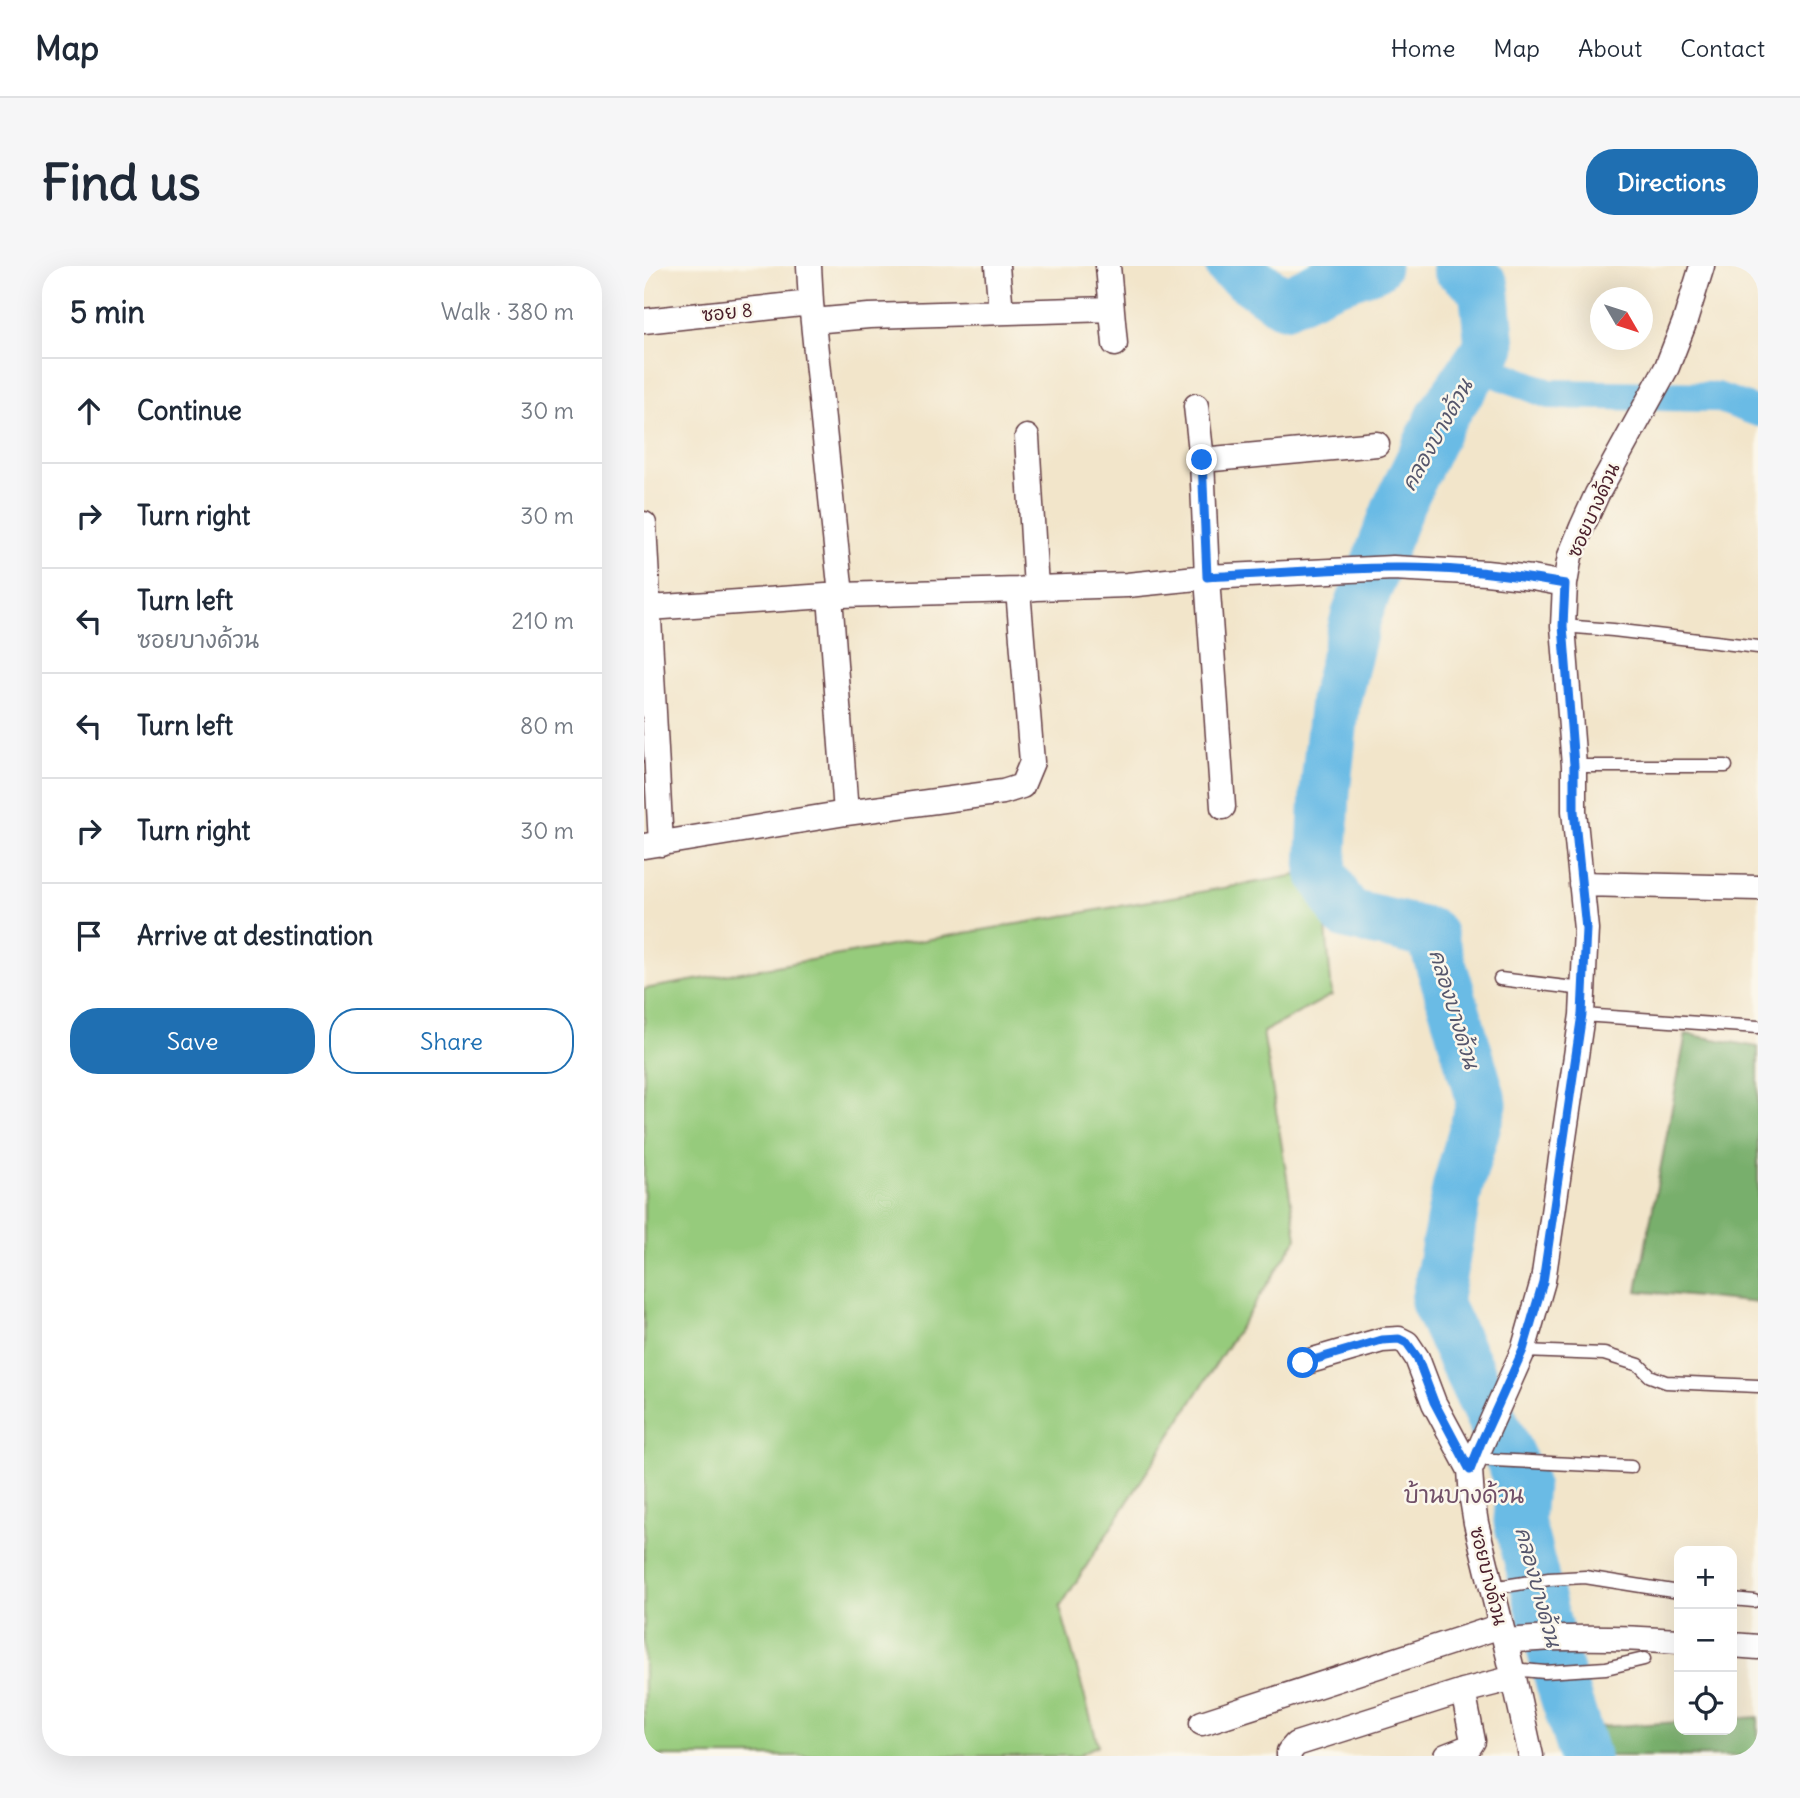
<!DOCTYPE html>
<html lang="en">
<head>
<meta charset="utf-8">
<style>
  :root { --surface:#fff; --page:#f6f6f7; --text:#1f2937; --muted:#747a83; --line:#e0e1e3; --accent:#1f6fb2 }
  body { margin:0; font-family:Delius,"Playpen Sans Thai",sans-serif; background:var(--page); color:var(--text) }
  .controls { position:absolute; right:21px; bottom:21px; display:grid; overflow:hidden; border-radius:14px; box-shadow:0 7px 28px #0002 }
  .controls button { width:63px; height:63px; display:grid; place-items:center; padding:0; border:0; border-bottom:2px solid var(--line); background:var(--surface); color:var(--text); font:35px sans-serif }
  .compass { position:absolute; left:946px; top:21px; width:63px; height:63px; border-radius:50%; background:var(--surface); box-shadow:0 7px 28px #0002; rotate:129deg }
  .stop { position:absolute; width:21px; height:21px; margin:-16px; border:5px solid #1a73e8; border-radius:50%; background:#fff }
  .stop.end { background:#1a73e8; border-color:#fff; box-shadow:0 2px 7px #0008 }
  .list { margin:0; padding:0; list-style:none }
  h2 { display:flex; justify-content:space-between; align-items:center; height:91px; margin:0; padding:0 28px; font-size:30px }
  h2 small { font-size:23px; font-weight:400; color:var(--muted) }
  .list li { display:grid; grid-template-columns:46px 1fr auto; gap:21px; align-items:center; box-sizing:border-box; height:105px; padding:0 28px; border-top:2px solid var(--line) }
  .list b { display:block; font-size:26px; white-space:nowrap }
  .list p { margin:0; font-size:23px; white-space:nowrap; color:var(--muted) }
  .list em { font-size:23px; font-style:normal; color:var(--muted) }
  .actions { display:flex; gap:14px; padding:21px 28px }
  .actions a { flex:1; padding:16px 0; border:2px solid var(--accent); border-radius:28px; text-align:center; font-size:24px; color:var(--accent) }
  .actions .main { background:var(--accent); color:#fff }
  .icon { flex:none; width:38px; height:38px; fill:none; stroke:currentColor; stroke-width:2; stroke-linecap:round; stroke-linejoin:round }
  .map { position:relative; flex:none; width:1114px; height:1490px; overflow:hidden; border-radius:28px }
  header { display:flex; align-items:center; gap:42px; box-sizing:border-box; height:98px; padding:0 35px; background:var(--surface); border-bottom:2px solid var(--line) }
  header strong { font-size:33px }
  nav { display:flex; gap:38px; margin-inline-start:auto; font-size:24px }
  .intro { display:flex; align-items:center; justify-content:space-between; box-sizing:border-box; height:168px; padding:0 42px }
  h1 { margin:0; font-size:49px }
  .button { padding:18px 32px; border-radius:28px; background:var(--accent); color:#fff; font-size:24px; font-weight:700 }
  main { display:flex; gap:42px; padding:0 42px }
  aside { flex:1; background:var(--surface); border-radius:28px; box-shadow:0 7px 28px #0002 }
  .map>svg:first-child { display:block }
</style>
</head>
<body>
<header>
<strong>Map</strong>
<nav><a>Home</a><a>Map</a><a>About</a><a>Contact</a></nav>
</header>
<div class="intro"><h1>Find us</h1><a class="button">Directions</a></div>
<main>
<aside>
<h2>5 min<small>Walk · 380 m</small></h2>
<ul class="list">
<li><svg class="icon" aria-label="ahead" viewBox="0 0 24 24"><path d="M12 20V5M6 11l6-6 6 6"/></svg><div><b>Continue</b></div><em>30 m</em></li>
<li><svg class="icon" aria-label="right" viewBox="0 0 24 24"><path d="M7 20v-9h11M14 6l5 5-5 5"/></svg><div><b>Turn right</b></div><em>30 m</em></li>
<li><svg class="icon" aria-label="left" viewBox="0 0 24 24"><path d="M17 20v-9H6M10 6l-5 5 5 5"/></svg><div><b>Turn left</b><p>ซอยบางด้วน</p></div><em>210 m</em></li>
<li><svg class="icon" aria-label="left" viewBox="0 0 24 24"><path d="M17 20v-9H6M10 6l-5 5 5 5"/></svg><div><b>Turn left</b></div><em>80 m</em></li>
<li><svg class="icon" aria-label="right" viewBox="0 0 24 24"><path d="M7 20v-9h11M14 6l5 5-5 5"/></svg><div><b>Turn right</b></div><em>30 m</em></li>
<li><svg class="icon" aria-label="arrive" viewBox="0 0 24 24"><path d="M6 21V4h12l-3 4 3 4H6"/></svg><div><b>Arrive at destination</b></div></li>
</ul>
<div class="actions"><a class="main">Save</a><a>Share</a></div>
</aside>
<div class="map">
<svg width="1114" height="1490" viewBox="0 0 1114 1490">
  <rect width="100%" height="100%" fill="#fbf7ec"/>
  <filter id="ink" filterUnits="userSpaceOnUse"><feTurbulence type="fractalNoise" baseFrequency=".0143" numOctaves="2"/><feDisplacementMap in="SourceGraphic" scale="14" xChannelSelector="R" yChannelSelector="G"/><feConvolveMatrix kernelMatrix="1 2 1 2 8 2 1 2 1" color-interpolation-filters="sRGB"/></filter>
  <filter id="wash" filterUnits="userSpaceOnUse"><feTurbulence type="fractalNoise" baseFrequency=".00686" numOctaves="4" result="noise"/><feDisplacementMap in="SourceGraphic" scale="28" xChannelSelector="R" yChannelSelector="G"/><feGaussianBlur stdDeviation="1.57" result="paint"/><feColorMatrix in="noise" values="0 0 0 0 0 0 0 0 0 0 0 0 0 0 0 0 0 1.4 0 .05"/><feComposite in="paint" operator="in"/></filter>
  <g filter="url(#wash)">
    <rect width="100%" height="100%" fill="#f2e5ca"/>
    <!-- green -->
    <path fill="#96cb7c" stroke="#707554" stroke-width="2" d="M677,605L688,729L619,766L653,972L416,1341L454,1479L433,1490H0V723Z"/>
    <!-- forest -->
    <path fill="#78af6c" stroke="#61674c" stroke-width="2" d="M1042,768L1114,781V1037L993,1025Z
      M1114,1451V1490H947L938,1462L1035,1456V1464H1088V1453Z"/>
    <g fill="none" stroke-linecap="round" stroke-linejoin="round">
      <!-- canal -->
      <path stroke="#6abbe5" stroke-width="30" d="M833,99L905,128L1073,131L1114,146"/>
      <!-- river -->
      <path stroke="#6abbe5" stroke-width="51" d="M587,0L640,37L687,15L731,0
        M813,0L840,21L846,80L798,150L754,241L712,351L691,435L681,526L677,605L702,648L787,668L804,721L838,837L814,919L792,1036L878,1217L875,1255L917,1417L940,1490"/>
    </g>
  </g>
  <g filter="url(#ink)">
    <g fill="none" stroke-linecap="round" stroke-linejoin="round">
      <!-- service casing -->
      <g stroke="#633d43" stroke-width="15">
        <path id="service" d="M919,360L969,364L1114,381
          M930,500H1082
          M856,713L939,723
          M938,749L1114,761
          M879,1085L960,1088L995,1099L1006,1110L1022,1116L1114,1120
          M830,1193L987,1201
          M848,1322L905,1313L941,1311L1035,1326
          M1088,1333L1110,1335
          M868,1403L901,1406L962,1402L1000,1393"/>
      </g>
      <!-- minor casing -->
      <g stroke="#633d43" stroke-width="27">
        <path id="minor" d="M165,0L167,37L197,329
          M353,0L357,46
          M464,0L471,78
          M0,55L167,37
          M169,55L225,50L467,43
          M552,140L558,194L563,311L579,541
          M383,171L392,322
          M558,194L733,178
          M0,258L17,578
          M186,330L202,547
          M5,342L197,329L374,324L392,322L483,319L563,311L749,302L842,307L888,312L921,318
          M0,580L202,547L359,526L378,520L388,496L374,324
          M937,618L1114,622
          M659,1097L738,1074L755,1073L763,1077L773,1092L790,1137L826,1204
          M861,1375C919,1370 977,1371 1035,1375
          M1088,1379L1114,1381
          M558,1457L857,1360
          M645,1490V1486L652,1478L819,1425L870,1412
          M802,1490L825,1481L829,1475L819,1425
          M887,1490L870,1412L832,1257L828,1233L826,1204L879,1085L899,1015L938,749L942,663L930,545V500L919,360L921,318L926,290L938,261L953,228L1023,101L1041,55L1058,0"/>
      </g>
      <!-- service -->
      <use href="#service" stroke="#fff" stroke-width="12"/>
      <!-- minor -->
      <use href="#minor" stroke="#fff" stroke-width="24"/>
    </g>
  </g>
  <g fill="none" stroke-linecap="round" stroke-linejoin="round" filter="url(#ink)">
    <!-- route -->
    <path stroke="#1a73e8" stroke-width="9" d="M558,194L563,311C625,308 688,302 750,302C807,301 865,308 921,318L919,360L930,499V545L942,663L938,748L899,1016L879,1084L836,1179L826,1204L790,1136L773,1091L763,1077L755,1073L738,1074L659,1097"/>
  </g>
  <g text-anchor="middle" stroke-width="5" stroke-linejoin="round" paint-order="stroke">
    <!-- street labels -->
    <g font-size="19" fill="#4a1f2b" stroke="#fbf7ec">
      <text transform="translate(83 46) rotate(-6)" y="7">ซอย 8</text>
      <text transform="translate(949 244) rotate(-66)" y="7">ซอยบางด้วน</text>
      <text transform="translate(845 1310) rotate(76)" y="7">ซอยบางด้วน</text>
    </g>
    <!-- water labels -->
    <g font-size="21" font-style="italic" fill="#55566c" stroke="#fbf7ec">
      <text transform="translate(793 169) rotate(-61)" y="7">คลองบางด้วน</text>
      <text transform="translate(810 743) rotate(73)" y="7">คลองบางด้วน</text>
      <text transform="translate(894 1321) rotate(75)" y="7">คลองบางด้วน</text>
    </g>
    <!-- quarter labels -->
    <g font-size="23" fill="#715068" stroke="#fbf7ec">
      <text x="820" y="1237">บ้านบางด้วน</text>
    </g>
  </g>
</svg>
<div class="controls">
<button>+</button>
<button>−</button>
<button><svg class="icon" aria-label="locate" viewBox="0 0 24 24"><circle cx="12" cy="12" r="6"/><path d="M12 2v4M12 18v4M2 12h4M18 12h4"/></svg></button>
</div>
<svg class="compass" viewBox="-18 -18 36 36"><path d="M0-13l5 13h-10z" fill="#e53935"/><path d="M0 13l5-13h-10z" fill="#747a83"/></svg>
<div class="stop" style="left:659px;top:1097px"></div>
<div class="stop end" style="left:558px;top:194px"></div>
</div>
</main>
</body>
</html>
